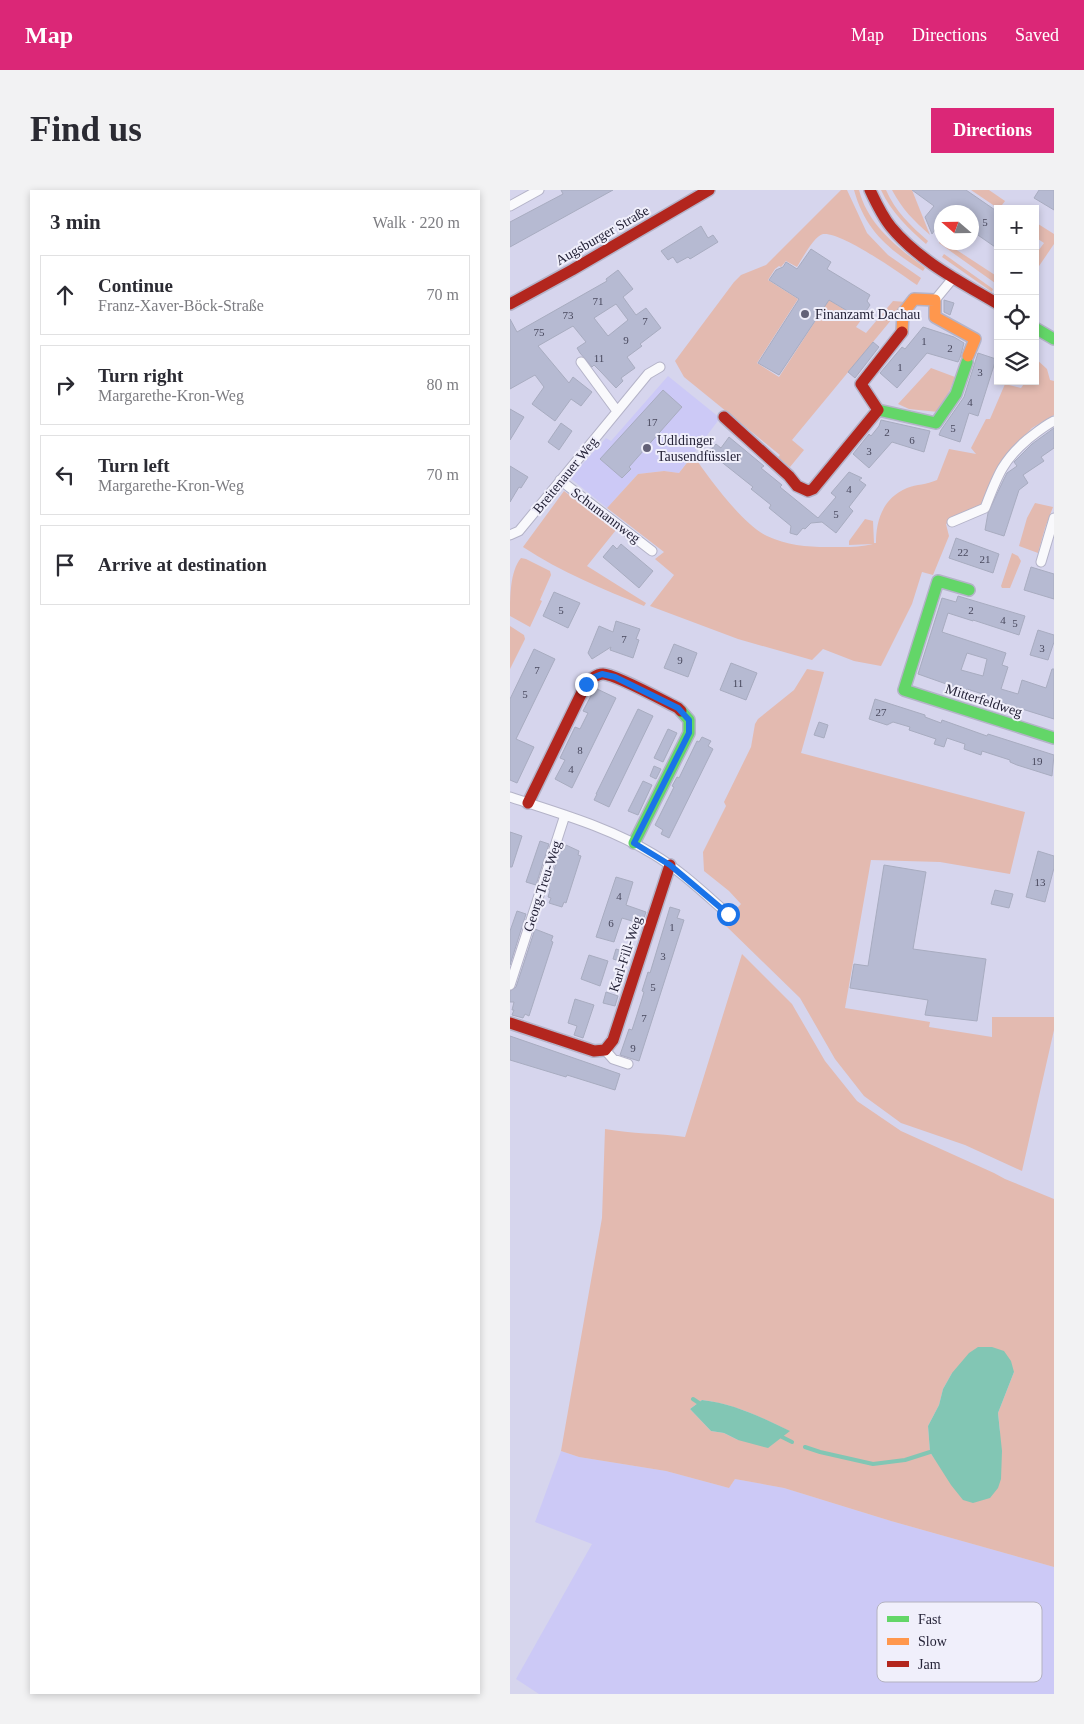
<!DOCTYPE html>
<html lang="en">
<head>
<meta charset="utf-8">
<style>
  :root { --surface:#fff; --page:#f2f2f3; --text:#2b2b33; --muted:#7c7c81; --line:#e1e1e2; --accent:#db2777 }
  body { margin:0; font-family:Georgia,serif; background:var(--page); color:var(--text) }
  .controls { position:absolute; right:15px; top:15px; display:grid; overflow:hidden; border-radius:0px; box-shadow:0 2px 8px #0003 }
  .controls button { width:45px; height:45px; display:grid; place-items:center; padding:0; border:0; border-bottom:1px solid var(--line); background:var(--surface); color:var(--text); font:25px sans-serif }
  .compass { position:absolute; left:424px; top:15px; width:45px; height:45px; border-radius:50%; background:var(--surface); box-shadow:0 2px 8px #0003; rotate:290deg }
  .stop { position:absolute; width:15px; height:15px; margin:-11px; border:4px solid #1a73e8; border-radius:50%; background:#fff }
  .stop.end { background:#1a73e8; border-color:#fff; box-shadow:0 1px 5px #0008 }
  .list { margin:0; padding:0; list-style:none }
  h2 { display:flex; justify-content:space-between; align-items:center; height:65px; margin:0; padding:0 20px; font-size:21px }
  h2 small { font-size:16px; font-weight:400; color:var(--muted) }
  .list li { display:grid; grid-template-columns:32px 1fr auto; gap:15px; align-items:center; box-sizing:border-box; height:80px; margin:0 10px 10px; padding:0 10px; border:1px solid var(--line); border-radius:0px }
  .list b { display:block; font-size:19px; white-space:nowrap }
  .list p { margin:0; font-size:16px; white-space:nowrap; color:var(--muted) }
  .list em { font-size:16px; font-style:normal; color:var(--muted) }
  .icon { flex:none; width:28px; height:28px; fill:none; stroke:currentColor; stroke-width:2; stroke-linecap:round; stroke-linejoin:round }
  .map { position:relative; flex:none; width:544px; height:1504px; overflow:hidden; border-radius:0px }
  header { display:flex; align-items:center; gap:30px; box-sizing:border-box; height:70px; padding:0 25px; background:var(--accent); color:#fff }
  header strong { font-size:24px }
  nav { display:flex; gap:28px; margin-inline-start:auto; font-size:18px }
  .intro { display:flex; align-items:center; justify-content:space-between; box-sizing:border-box; height:120px; padding:0 30px }
  h1 { margin:0; font-size:35px }
  .button { padding:12px 22px; border-radius:0px; background:var(--accent); color:#fff; font-size:18px; font-weight:700 }
  main { display:flex; gap:30px; padding:0 30px }
  aside { flex:1; background:var(--surface); border-radius:0px; box-shadow:0 2px 8px #0003 }
  .map>svg:first-child { display:block }
</style>
</head>
<body>
<header>
<strong>Map</strong>
<nav><a>Map</a><a>Directions</a><a>Saved</a></nav>
</header>
<div class="intro"><h1>Find us</h1><a class="button">Directions</a></div>
<main>
<aside>
<h2>3 min<small>Walk · 220 m</small></h2>
<ul class="list">
<li><svg class="icon" aria-label="ahead" viewBox="0 0 24 24"><path d="M12 20V5M6 11l6-6 6 6"/></svg><div><b>Continue</b><p>Franz-Xaver-Böck-Straße</p></div><em>70 m</em></li>
<li><svg class="icon" aria-label="right" viewBox="0 0 24 24"><path d="M7 20v-9h11M14 6l5 5-5 5"/></svg><div><b>Turn right</b><p>Margarethe-Kron-Weg</p></div><em>80 m</em></li>
<li><svg class="icon" aria-label="left" viewBox="0 0 24 24"><path d="M17 20v-9H6M10 6l-5 5 5 5"/></svg><div><b>Turn left</b><p>Margarethe-Kron-Weg</p></div><em>70 m</em></li>
<li><svg class="icon" aria-label="arrive" viewBox="0 0 24 24"><path d="M6 21V4h12l-3 4 3 4H6"/></svg><div><b>Arrive at destination</b></div></li>
</ul>
</aside>
<div class="map">
<svg width="544" height="1504" viewBox="0 0 544 1504">
  <rect width="100%" height="100%" fill="#d6d5ed"/>
  <!-- built -->
  <path fill="#ccc9f6" d="M158,186L210,228L169,283L154,281L128,284L97,318L60,288L96,248L101,251Z
    M51,1261L69,1267L156,1281L219,1298L225,1289L274,1298L381,1331L544,1377V1504H29L6,1489L82,1354L25,1332Z"/>
  <!-- green -->
  <path fill="#e3bab0" fill-rule="evenodd" d="M331,0H337L357,43L378,65L411,88L407,95C389,83 333,42 313,44C304,46 292,69 287,77L276,71L271,77L269,76L265,79L258,90L288,109L247,173L269,187L319,110L351,130L346,137L356,143L383,111L396,112L282,250L294,260L280,277L268,267L270,265L174,187L165,171L224,92L231,85L256,75Z
    M344,0H349C358,35 387,57 415,78L413,81C379,60 355,40 344,0Z
    M371,0H376C385,21 401,36 418,51L416,54C398,38 381,22 371,0Z
    M382,0H402L420,45C404,31 392,19 382,0Z
    M461,0H479L495,11L489,19Z
    M525,32L544,44V54L525,82V65L534,53L525,47Z
    M431,49L432,52L436,53L488,87L485,93L429,53Z
    M434,64L483,99L482,102L432,67Z
    M525,168L537,179L540,190L544,191V225L522,238L492,270L473,315L436,334L439,346L423,385L412,382L402,414L371,476L344,471L313,459L302,470L228,449L140,416L164,385L145,369L154,362L97,318L128,284L154,281L169,283L183,265C199,288 233,335 257,346C276,355 297,357 317,357C333,357 348,358 363,354L339,355V351L355,329L363,331L364,353H366C366,330 373,308 397,298C407,294 416,295 427,290L439,259L466,264L461,258L476,229H480L495,194L511,198L516,191H525Z
    M421,178L445,187L439,202L428,222L399,219L388,214Z
    M54,301L106,340L77,376L136,413L134,416C93,399 51,382 13,357Z
    M525,313L543,317L535,338L528,363L509,356L517,328Z
    M502,363L508,366L511,371L500,398H492L491,396Z
    M11,368L16,369L40,381L41,385L30,410L32,411L20,437L0,426C0,407 0,381 11,368Z
    M0,436L14,445L15,449L0,479Z
    M297,479L314,482L291,563L515,622L500,684L430,672L361,670L335,818L420,832L419,837L482,847V827H544V840L512,981L455,955L391,933L354,906L325,869L290,808L213,733L231,714L219,701L194,681L193,662L216,616L214,612L241,557L245,534L248,529L284,500Z
    M232,764L282,814L315,871L347,911L391,941L484,983L495,989L544,1009V1377L381,1331L274,1298L225,1289L219,1298L156,1281L69,1267L51,1261L92,1028L95,939C122,944 148,943 175,947ZM504,1182L488,1223L490,1241L431,1278L420,1262L418,1236L429,1215L433,1199L442,1183ZM192,1210C224,1214 251,1227 279,1241L228,1250L214,1243L201,1241L180,1219Z"/>
  <!-- water -->
  <path fill="#82c6b4" d="M468,1157H482L494,1161L501,1171L504,1182L488,1223L492,1261L491,1289L488,1298L480,1308L463,1313L453,1310L441,1295L420,1262L418,1236L429,1215L433,1199L442,1183L459,1163Z
    M192,1210C225,1214 251,1227 280,1241L258,1258L228,1250L214,1243L201,1241L180,1219Z"/>
  <g fill="none" stroke-linecap="round" stroke-linejoin="round">
    <!-- stream -->
    <path stroke="#82c6b4" stroke-width="4" d="M183,1209L189,1213
      M272,1247L282,1252
      M295,1257L310,1262L363,1274L395,1270L420,1262"/>
  </g>
  <!-- building -->
  <path fill="#b6bad2" stroke="#a8acc0" fill-rule="evenodd" d="M51,0H103L0,57V32L53,4Z
    M402,0H456L488,22V59L462,41V22H432V30L422,44L415,27L424,16Z
    M529,0H544V20L524,8Z
    M191,36L198,48L203,45L208,52L180,69L178,67L167,73L163,67L158,70L151,61Z
    M301,59L321,72L317,79L360,105L357,111L360,115L351,129L319,110L269,185L248,173L289,109L259,90L266,80L273,77L276,72L287,79Z
    M108,80L123,99L113,107L126,125L136,118L151,138L130,154L132,156L117,167L125,178L111,188L113,191L106,198L91,182L84,175L82,177L70,163L67,158L76,152L63,136L28,156L59,193L63,187L82,202L71,216L61,209L45,231L22,214L34,197L25,185L0,199V129L7,142L97,91L96,89ZM106,114L118,130L98,146L84,128Z
    M434,110L444,113L440,125L434,122Z
    M413,137L444,147L454,153L450,168L448,172L417,163L387,198L370,183L392,157L395,159Z
    M363,152L369,157L345,188L338,182Z
    M468,163L486,169L468,226L459,223L450,252L429,245L431,240L454,207Z
    M153,200L172,217L119,277L121,279L112,288L90,269Z
    M0,219L14,227L0,250Z
    M371,230L420,241L414,262L382,252L359,278L343,264L359,244L361,246L369,236Z
    M51,233L62,241L49,260L38,252Z
    M544,238V258L531,267L534,271L513,285L518,293L509,300L494,346L475,340L478,323L493,291L497,283L507,276L504,272L522,254Z
    M219,247L254,276L251,278L272,295L270,297L308,328L326,307L321,303L339,282L352,288L349,290L356,295L339,317L343,321L326,343L312,332L301,333L295,339L293,338L287,345L280,343L281,336L259,318L261,315L241,299L243,297L199,262L206,254L211,258Z
    M0,276L18,287L11,298L9,297L0,312Z
    M446,348L489,364L483,383L439,368Z
    M111,354L143,381L129,398L93,367L103,355L107,359Z
    M521,377L544,384V409L514,400Z
    M44,402L70,413L58,438L33,426Z
    M448,406L515,426L509,445L463,430V431L438,423L432,442L496,463L492,475L498,477L491,499L508,504L512,490L536,498L542,479H544V529L496,514L487,510L488,509L457,499L456,501L408,484L432,408L446,412ZM457,463L477,469L473,486L451,480Z
    M106,431L130,439L126,449L129,450L123,468L100,460L101,457L82,469L78,463L89,436L103,442Z
    M528,440L544,445V452L538,470L520,465Z
    M164,454L187,463L178,487L154,478Z
    M24,459L45,469L6,549L24,557L7,593L0,590V509Z
    M221,473L247,483L236,510L210,500Z
    M85,498L106,508L62,598L45,589L55,570L50,568L65,537L70,539L78,523L73,521Z
    M365,509L415,525V527L431,533L432,530L477,546L478,544L544,565L542,586L507,575L500,572V570L472,561L471,565L454,559L455,554L437,548L434,557L424,554L426,549L399,540L400,537L383,532L377,535L359,529Z
    M128,519L143,526L99,617L84,610L87,604H86Z
    M309,532L318,535L314,548L304,545Z
    M158,539L167,543L153,572L144,568Z
    M192,547L201,551L198,556L203,559L159,648L151,644L153,640L145,635L164,597L162,596L167,587L169,588L187,551L189,552Z
    M144,576L151,579L146,589L140,586Z
    M133,591L142,595L128,625L118,621Z
    M0,642L12,646L2,677H0Z
    M30,651L39,654L26,695L16,692Z
    M56,655L69,661L68,665L71,666L56,713L54,712L52,717L39,713L41,708L38,707L40,700L38,699L51,658L54,660Z
    M528,661L544,666V678L535,712L516,707Z
    M374,675L416,682L403,759L476,769L467,831L415,825L418,810L340,798L344,774L358,776Z
    M106,687L123,692L116,715L136,722L132,734L112,728L104,752L86,747Z
    M485,700L503,704L499,718L481,714Z
    M160,717L170,720L167,728L174,730L129,871L110,865L119,839L122,840L132,809L134,802L132,801L138,782L140,783Z
    M7,721L16,724L0,775V741Z
    M25,739L43,746L41,751L43,752L19,826L15,824L13,828L2,825L4,820H2L4,812H0V801L6,797Z
    M106,759L116,762L113,772L103,769Z
    M79,765L98,771L90,796L71,789Z
    M96,802L108,806L105,816L93,813Z
    M65,809L84,815L73,848L64,845L67,836L58,833Z
    M0,846L110,884L105,900L57,885L56,887L0,870Z"/>
  <g fill="none" stroke-linecap="round" stroke-linejoin="round">
    <!-- street casing -->
    <g stroke="#b4b3c8" stroke-width="11">
      <path id="street" d="M0,16L29,0
        M425,110L444,87
        M71,172L107,221
        M50,290L142,361
        M442,332L475,318C487,287 492,271 518,249C527,242 534,236 544,231
        M0,345L9,341L138,184L150,177
        M531,372L544,328
        M0,607C48,623 99,637 143,664C170,680 194,703 218,724
        M0,795L55,625
        M95,860L103,869L118,874"/>
    </g>
    <!-- fast casing -->
    <g stroke="#b4b3c8" stroke-width="14">
      <path id="fast" d="M525,138L544,149
        M368,220L426,233L446,204L457,172
        M459,400L428,391L394,500L544,548
        M124,653L179,543V530L171,521"/>
    </g>
    <!-- slow casing -->
    <g stroke="#b4b3c8" stroke-width="14">
      <path id="slow" d="M392,142L393,123L404,109L425,110V127L465,149L458,166"/>
    </g>
    <!-- jam casing -->
    <g stroke="#b4b3c8" stroke-width="14">
      <path id="jam" d="M360,0C366,13 372,26 381,37C409,71 451,92 488,114
        M0,114L62,80L199,0
        M214,227L279,286L287,296L298,301L303,299L368,220L351,194L392,142
        M18,613L76,494C80,490 86,484 93,484C105,484 154,511 168,518L171,521
        M0,833L84,861L95,860L103,850L160,675"/>
    </g>
    <!-- street -->
    <use href="#street" stroke="#f9f9fc" stroke-width="9"/>
    <!-- fast -->
    <use href="#fast" stroke="#63d668" stroke-width="11"/>
    <!-- slow -->
    <use href="#slow" stroke="#ff974d" stroke-width="11"/>
    <!-- jam -->
    <use href="#jam" stroke="#b3261e" stroke-width="11"/>
  </g>
  <g fill="none" stroke-linecap="round" stroke-linejoin="round">
    <!-- route -->
    <path stroke="#1a73e8" stroke-width="6" d="M76,494L82,488L92,484L105,487L168,518L179,530V543L124,653L160,675L218,724"/>
  </g>
  <!-- markers -->
  <g fill="#636177" stroke="#f0effb" stroke-width="2">
    <circle cx="295" cy="124" r="5"/>
    <circle cx="137" cy="258" r="5"/>
  </g>
  <g text-anchor="middle" stroke-width="4" stroke-linejoin="round" paint-order="stroke">
    <!-- number labels -->
    <g font-size="11" fill="#49495e">
      <text x="475" y="36">5</text>
      <text x="88" y="115">71</text>
      <text x="58" y="129">73</text>
      <text x="135" y="135">7</text>
      <text x="29" y="146">75</text>
      <text x="116" y="154">9</text>
      <text x="414" y="155">1</text>
      <text x="440" y="162">2</text>
      <text x="89" y="172">11</text>
      <text x="390" y="181">1</text>
      <text x="470" y="186">3</text>
      <text x="460" y="216">4</text>
      <text x="142" y="236">17</text>
      <text x="443" y="242">5</text>
      <text x="377" y="246">2</text>
      <text x="402" y="254">6</text>
      <text x="359" y="265">3</text>
      <text x="339" y="303">4</text>
      <text x="326" y="328">5</text>
      <text x="453" y="366">22</text>
      <text x="475" y="373">21</text>
      <text x="51" y="424">5</text>
      <text x="461" y="424">2</text>
      <text x="493" y="434">4</text>
      <text x="505" y="437">5</text>
      <text x="114" y="453">7</text>
      <text x="532" y="462">3</text>
      <text x="170" y="474">9</text>
      <text x="27" y="484">7</text>
      <text x="228" y="497">11</text>
      <text x="15" y="508">5</text>
      <text x="371" y="526">27</text>
      <text x="70" y="564">8</text>
      <text x="527" y="575">19</text>
      <text x="61" y="583">4</text>
      <text x="530" y="696">13</text>
      <text x="109" y="710">4</text>
      <text x="101" y="737">6</text>
      <text x="162" y="741">1</text>
      <text x="153" y="770">3</text>
      <text x="143" y="801">5</text>
      <text x="134" y="832">7</text>
      <text x="123" y="862">9</text>
    </g>
    <!-- street labels -->
    <g font-size="14" fill="#252338" stroke="#f0effb">
      <text transform="translate(92 45) rotate(-30)" y="5">Augsburger Straße</text>
      <text transform="translate(55 285) rotate(-51)" y="5">Breitenauer Weg</text>
      <text transform="translate(96 325) rotate(37)" y="5">Schumannweg</text>
      <text transform="translate(474 510) rotate(18)" y="5">Mitterfeldweg</text>
      <text transform="translate(32 696) rotate(-72)" y="5">Georg-Treu-Weg</text>
      <text transform="translate(115 764) rotate(-72)" y="5">Karl-Fill-Weg</text>
    </g>
    <!-- poi labels -->
    <g font-size="14" fill="#252338" stroke="#f0effb" text-anchor="start">
      <text x="305" y="129">Finanzamt Dachau</text>
      <text x="147" y="255">Udldinger<tspan x="147" dy="16">Tausendfüssler</tspan></text>
    </g>
  </g>
  <!-- legend -->
  <rect x="367" y="1412" width="165" height="80" rx="8" fill="#f0effb" stroke="#b3b2c0" stroke-width="1"/>
  <rect x="377" y="1426" width="22" height="6" fill="#63d668"/>
  <rect x="377" y="1448" width="22" height="7" fill="#ff974d"/>
  <rect x="377" y="1471" width="22" height="6" fill="#b3261e"/>
  <g font-size="14" fill="#252338">
    <text x="408" y="1434">Fast</text>
    <text x="408" y="1456">Slow</text>
    <text x="408" y="1479">Jam</text>
  </g>
</svg>
<div class="controls">
<button>+</button>
<button>−</button>
<button><svg class="icon" aria-label="locate" viewBox="0 0 24 24"><circle cx="12" cy="12" r="6"/><path d="M12 2v4M12 18v4M2 12h4M18 12h4"/></svg></button>
<button><svg class="icon" aria-label="layers" viewBox="0 0 24 24"><path d="M12 4l9 5-9 5-9-5zM3 14l9 5 9-5"/></svg></button>
</div>
<svg class="compass" viewBox="-18 -18 36 36"><path d="M0-13l5 13h-10z" fill="#e53935"/><path d="M0 13l5-13h-10z" fill="#7c7c81"/></svg>
<div class="stop" style="left:218px;top:724px"></div>
<div class="stop end" style="left:76px;top:494px"></div>
</div>
</main>
</body>
</html>
